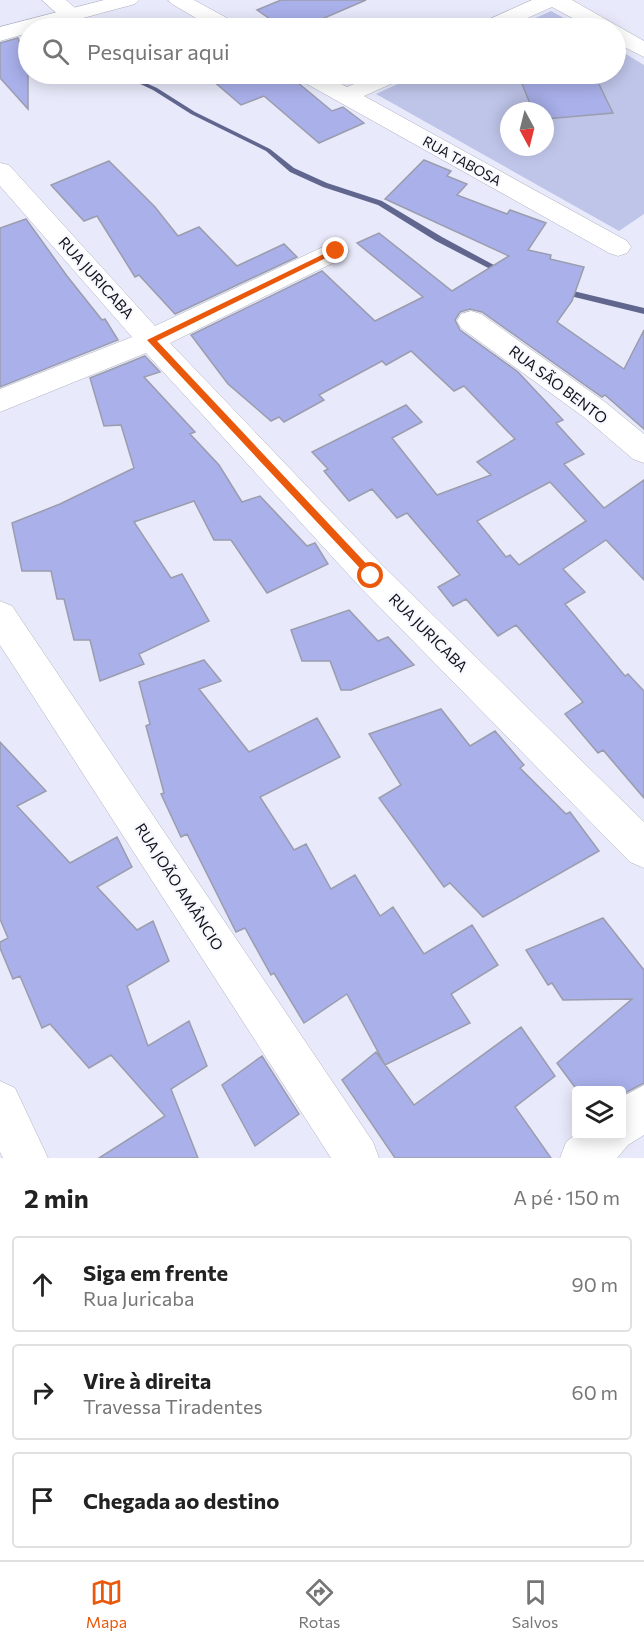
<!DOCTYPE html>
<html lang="pt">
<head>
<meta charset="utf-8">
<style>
  :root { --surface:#fff; --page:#f6f6f6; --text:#222; --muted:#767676; --line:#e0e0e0; --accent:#ea580c }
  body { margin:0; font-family:Commissioner,sans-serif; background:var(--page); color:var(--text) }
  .controls { position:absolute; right:18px; bottom:18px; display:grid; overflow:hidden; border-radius:6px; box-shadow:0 3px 15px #0003 }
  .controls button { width:54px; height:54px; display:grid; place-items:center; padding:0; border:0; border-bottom:2px solid var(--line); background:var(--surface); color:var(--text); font:30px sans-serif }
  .compass { position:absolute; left:500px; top:102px; width:54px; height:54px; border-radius:50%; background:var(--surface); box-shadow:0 3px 15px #0003; rotate:173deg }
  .stop { position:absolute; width:18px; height:18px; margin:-14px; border:4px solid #ea580c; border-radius:50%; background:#fff }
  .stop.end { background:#ea580c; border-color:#fff; box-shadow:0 2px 6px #0008 }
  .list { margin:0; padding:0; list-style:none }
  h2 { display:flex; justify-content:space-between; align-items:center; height:78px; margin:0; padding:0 24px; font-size:26px }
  h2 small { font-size:20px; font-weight:400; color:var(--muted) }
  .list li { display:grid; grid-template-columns:39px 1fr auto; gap:18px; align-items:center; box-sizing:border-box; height:96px; margin:0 12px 12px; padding:0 12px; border:2px solid var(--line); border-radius:6px }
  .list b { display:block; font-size:22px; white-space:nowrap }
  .list p { margin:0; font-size:20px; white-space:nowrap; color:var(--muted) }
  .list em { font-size:20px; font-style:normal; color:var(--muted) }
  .icon { flex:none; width:33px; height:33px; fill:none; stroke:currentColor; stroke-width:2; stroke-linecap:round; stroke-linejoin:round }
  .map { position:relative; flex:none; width:644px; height:1158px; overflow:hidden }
  .search { position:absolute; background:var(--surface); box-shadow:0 3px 15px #0003; left:18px; right:18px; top:18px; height:66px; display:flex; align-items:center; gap:15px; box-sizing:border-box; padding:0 21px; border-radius:33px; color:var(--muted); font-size:22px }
  .sheet { height:402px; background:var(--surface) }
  nav { display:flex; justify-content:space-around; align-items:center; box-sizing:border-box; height:84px; border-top:2px solid var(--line); background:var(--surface); font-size:16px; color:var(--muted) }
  nav a { display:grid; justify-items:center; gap:3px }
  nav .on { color:var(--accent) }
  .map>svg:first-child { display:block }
</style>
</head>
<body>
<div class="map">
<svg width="644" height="1158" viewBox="0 0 644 1158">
  <rect width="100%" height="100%" fill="#e8eafb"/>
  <!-- green -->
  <path fill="#bfc5e9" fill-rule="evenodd" d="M551,11L582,28H513Z
    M616,48L644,65V214L619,231L376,94L419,74H616ZM509,111H545V147H509Z"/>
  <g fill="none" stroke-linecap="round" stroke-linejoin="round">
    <!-- stream -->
    <path fill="#61668e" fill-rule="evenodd" d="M119,74H126L157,88L195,112L270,149L294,168L327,183L382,201L442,237L505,271L504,273H498L436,241L378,205L323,187L290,172L266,151L191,114L153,90Z
      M565,289L644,308V314L562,294V290Z"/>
  </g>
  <!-- building -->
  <path fill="#a9b0ea" stroke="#9b9dad" stroke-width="1.5" fill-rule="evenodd" d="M281,0H366L301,28H283L257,10Z
    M18,38L20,44L28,42V109L0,78V43Z
    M205,74H293L297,82L332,111L343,107L364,123L319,143L264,96L241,105Z
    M518,74H594L613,113L545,119V111H533Z
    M424,160L451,171L447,176L467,184L457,195L507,214L510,210L546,223L528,250L551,255L550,259L584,267L572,301L557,322L624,369L644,330V429L605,395L602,397L482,312L470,309L460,312L455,320L460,330L518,372L563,420L556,423L584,454L564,464L604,508L644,480V580L606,540L563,569L585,592L565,604L625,676L628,674L644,691V798L603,750L598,753L565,714L583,702L516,625L498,636L466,599L453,606L438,587L460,575L407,513L397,518L372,489L349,501L324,471L328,469L312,452L406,405L422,422L392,438L437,495L491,475L477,462L515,439L464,386L454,391L411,351L386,365L382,361L319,395L324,400L284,422L279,417L271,421L228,384L191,335L322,271L375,321L423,297L357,243L379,233L452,291L509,256L385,199ZM550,482L586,521L519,565L510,555L506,557L477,521Z
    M109,161L155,207L178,236L199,227L237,266L284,244L297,257L175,314L139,275L135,277L97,216L84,221L51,185Z
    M26,219L67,276L102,320L105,319L118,340L0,387V228Z
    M145,356L160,372L144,377L195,432L190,434L219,465L242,502L260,496L307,546L315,543L328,564L267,593L231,540H214L194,501L134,522L171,578L182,574L209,621L139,654L144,664L100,681L90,640H74L64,599H57L51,571H22L12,523L60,504L134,468L121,425L104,426L90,378Z
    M349,610L378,641L388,637L414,665L351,690H341L330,661H302L291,630Z
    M204,660L221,681L199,689L249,752L317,718L340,757L260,797L294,850L306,844L331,889L355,875L380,916L393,907L424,954L472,925L498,965L451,994L470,1023L385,1065L347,994L304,1023L274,973L271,975L245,928L236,932L187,834L181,837L161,794L164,793L146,726L150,724L139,682Z
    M441,709L470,746L495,731L524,765L520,768L566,814L570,812L599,851L483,917L450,883L444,887L379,798L401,785L369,734Z
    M0,742L46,791L17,806L70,863L117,837L132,867L97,887L137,930L153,921L169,961L127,986L148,1046L189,1021L207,1066L171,1089L198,1158H99L165,1116L111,1055L89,1068L50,1024L42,1028L20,976L13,979L0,948V942L8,938L0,919Z
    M603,918L644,970V1083L621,1095V1090H577L557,1063L632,999L563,1000L552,983L548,985L526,950Z
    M521,1027L555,1076L515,1107L551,1158H395L342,1080L376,1052L414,1105Z
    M262,1056L299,1114L255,1146L222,1085Z"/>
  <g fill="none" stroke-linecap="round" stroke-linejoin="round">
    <!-- street casing -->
    <g stroke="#aeb1c0" stroke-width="1">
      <path id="street" d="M42,0H66L83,15L80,20H64Z
        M168,0H194L236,23L239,28H213L172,4Z
        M532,0H572L644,41V57L616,43V28H591L552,7L505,28H478L481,23Z
        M295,74H322L347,87L377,74H405L402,79L364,96L627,241L631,247L627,253L618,256L609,253L298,79Z
        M0,163L9,165L155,326L327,245L336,242L345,245L349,251L345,257L170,343L383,566L644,822V868L630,862L359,586L146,353L0,412V389L132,337L0,186Z
        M471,311L481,314L605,402L644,434V463L633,459L585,418L461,328L457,321L461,314Z
        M0,601L12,606L373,1142L379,1158H331L0,645Z
        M0,1081L15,1088L48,1158H3L0,1152Z
        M644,1085V1135L628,1145L617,1158H560L566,1142L576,1134L622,1136V1097Z"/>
    </g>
    <!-- secondary casing -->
    <g stroke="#aeb1c0" stroke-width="1">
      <path id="secondary" d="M104,0H139L135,4L46,28H28V33L0,41V27Z"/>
    </g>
    <!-- street -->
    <use href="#street" fill="#fff" fill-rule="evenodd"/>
    <!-- secondary -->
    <use href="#secondary" fill="#fff" fill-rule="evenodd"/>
  </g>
  <!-- route -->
  <path fill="#ea580c" d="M334,249L340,251L157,341L375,573V579L371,580L147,340Z"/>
  <g text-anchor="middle" stroke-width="4.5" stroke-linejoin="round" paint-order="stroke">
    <!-- far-street labels -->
    <g font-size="14" fill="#121218" stroke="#f7f8ff">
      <text transform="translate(462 161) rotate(29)" y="5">RUA TABOSA</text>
    </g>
    <!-- street labels -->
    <g font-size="15" fill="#121218" stroke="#f7f8ff">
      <text transform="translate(96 278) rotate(48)" y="5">RUA JURICABA</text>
      <text transform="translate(558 385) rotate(37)" y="5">RUA SÃO BENTO</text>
      <text transform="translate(428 633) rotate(45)" y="5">RUA JURICABA</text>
      <text transform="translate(179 887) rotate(57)" y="5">RUA JOÃO AMÂNCIO</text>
    </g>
  </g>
</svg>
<div class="controls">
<button><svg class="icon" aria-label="layers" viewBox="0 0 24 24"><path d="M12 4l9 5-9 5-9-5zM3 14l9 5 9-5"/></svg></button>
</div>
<svg class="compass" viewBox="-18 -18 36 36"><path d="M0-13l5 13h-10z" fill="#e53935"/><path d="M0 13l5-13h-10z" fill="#767676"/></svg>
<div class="stop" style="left:371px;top:576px"></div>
<div class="stop end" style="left:336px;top:251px"></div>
<div class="search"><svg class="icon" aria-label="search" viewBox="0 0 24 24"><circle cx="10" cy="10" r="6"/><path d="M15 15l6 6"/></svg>Pesquisar aqui</div>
</div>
<section class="sheet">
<h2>2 min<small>A pé · 150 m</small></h2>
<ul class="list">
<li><svg class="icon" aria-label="ahead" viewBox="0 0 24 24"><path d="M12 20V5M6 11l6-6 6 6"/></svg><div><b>Siga em frente</b><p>Rua Juricaba</p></div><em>90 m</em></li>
<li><svg class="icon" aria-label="right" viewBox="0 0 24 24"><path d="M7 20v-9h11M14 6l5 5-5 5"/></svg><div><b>Vire à direita</b><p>Travessa Tiradentes</p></div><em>60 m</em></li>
<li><svg class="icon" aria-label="arrive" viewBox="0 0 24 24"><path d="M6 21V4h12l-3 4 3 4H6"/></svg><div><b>Chegada ao destino</b></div></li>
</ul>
</section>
<nav>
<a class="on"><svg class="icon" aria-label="map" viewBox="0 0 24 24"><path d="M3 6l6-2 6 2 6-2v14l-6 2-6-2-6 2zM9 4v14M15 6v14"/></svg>Mapa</a>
<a><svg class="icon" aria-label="directions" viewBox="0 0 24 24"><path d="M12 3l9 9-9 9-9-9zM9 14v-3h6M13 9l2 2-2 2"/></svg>Rotas</a>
<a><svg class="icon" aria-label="saved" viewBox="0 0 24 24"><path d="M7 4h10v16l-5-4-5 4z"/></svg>Salvos</a>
</nav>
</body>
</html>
